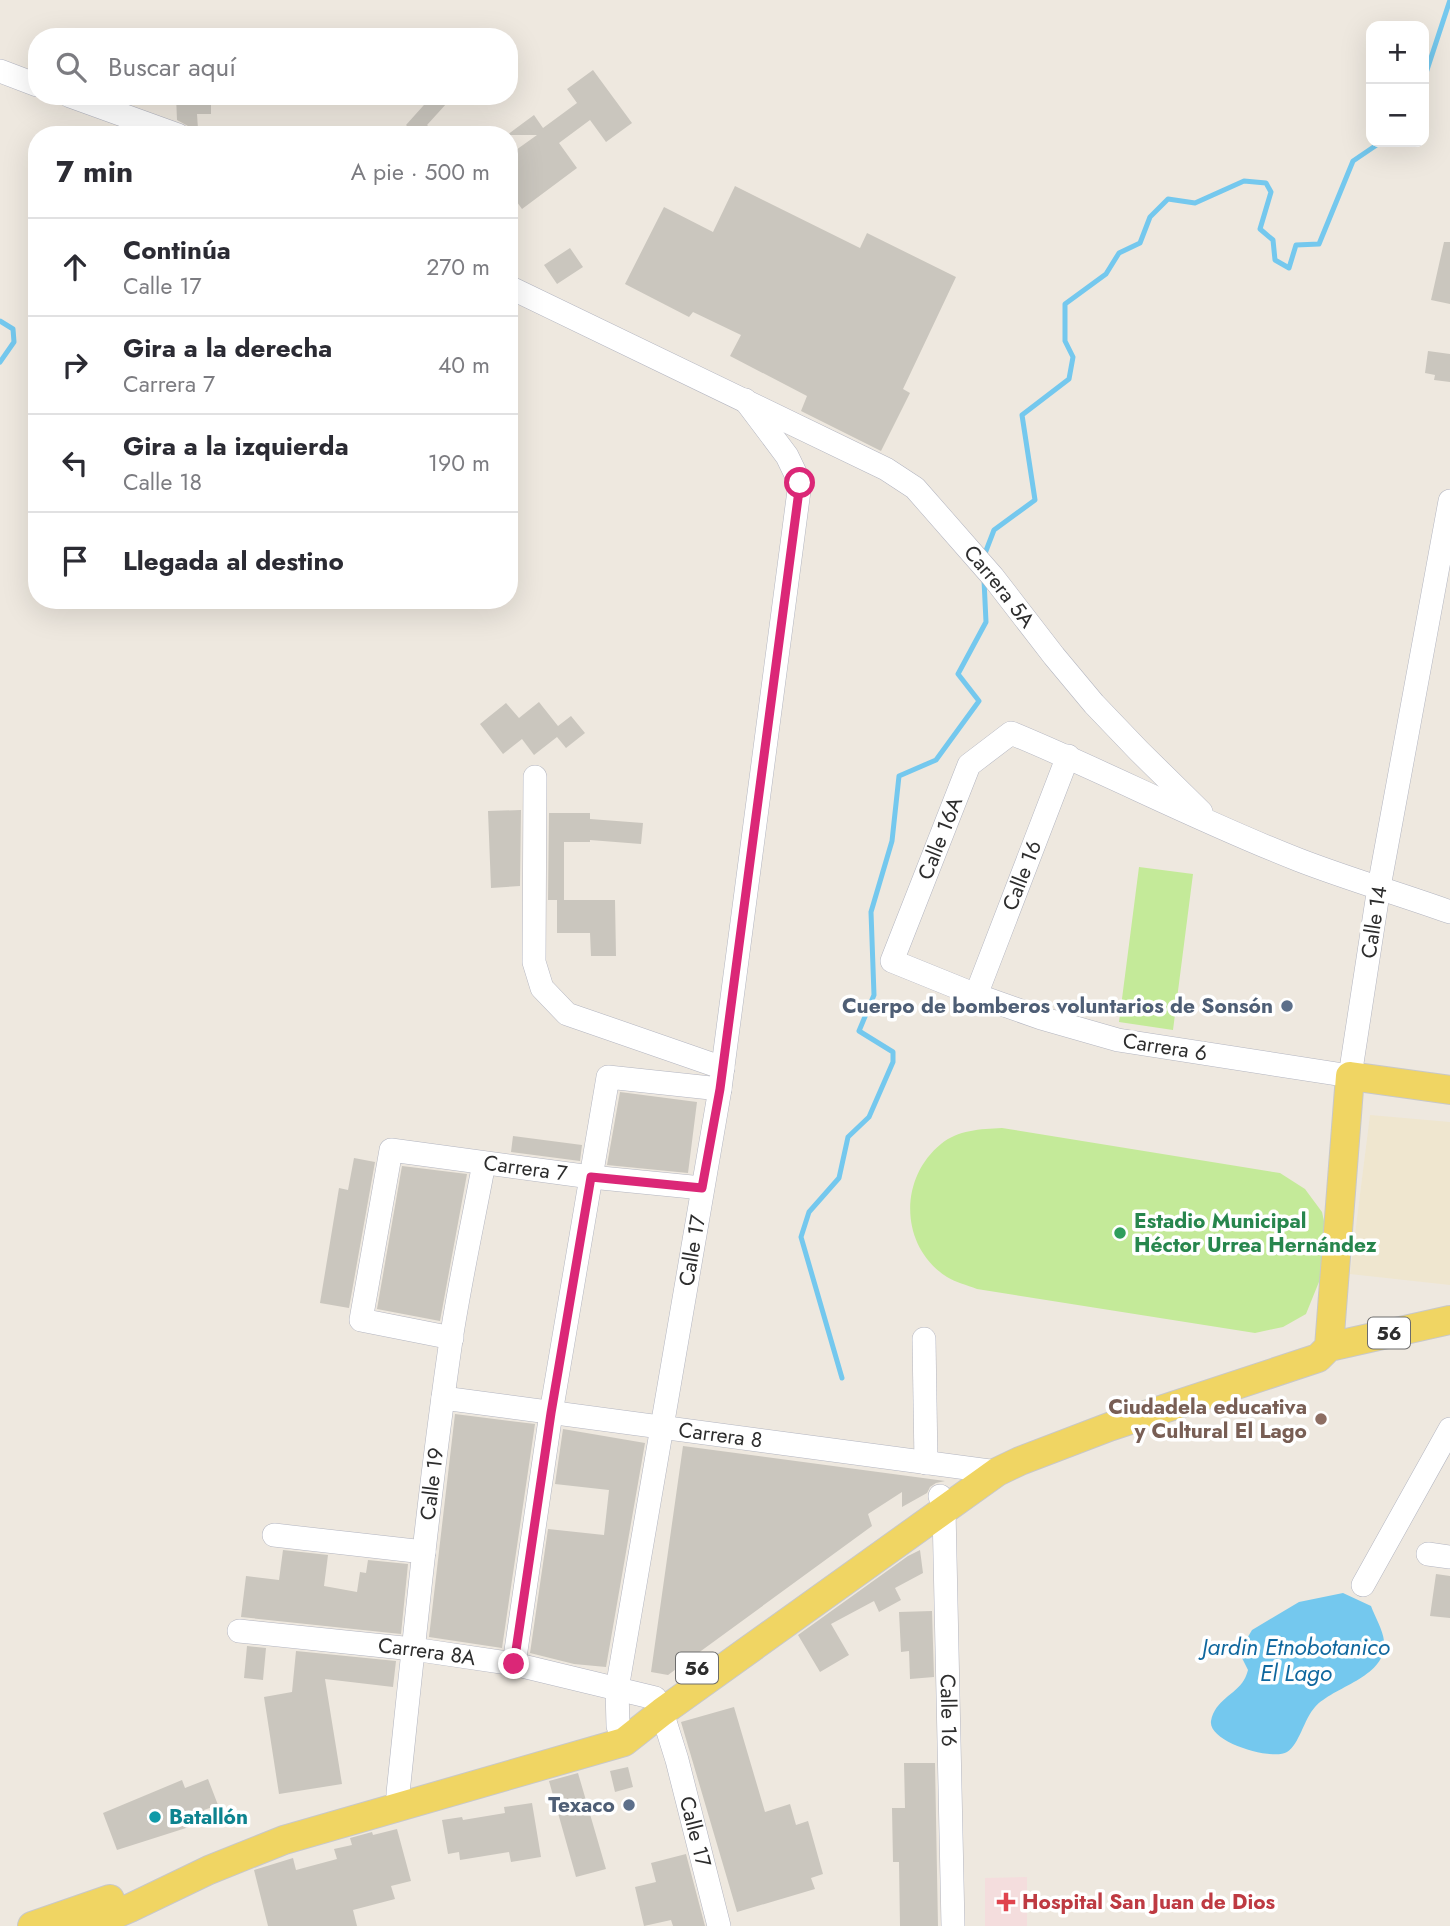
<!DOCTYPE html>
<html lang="es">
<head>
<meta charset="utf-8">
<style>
  :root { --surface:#fff; --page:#f2f2f3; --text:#2b2b33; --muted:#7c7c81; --line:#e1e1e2 }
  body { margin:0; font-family:Jost,sans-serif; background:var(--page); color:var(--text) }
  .controls { position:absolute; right:21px; top:21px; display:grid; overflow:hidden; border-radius:14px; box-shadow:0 7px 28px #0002 }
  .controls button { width:63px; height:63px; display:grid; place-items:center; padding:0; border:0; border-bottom:2px solid var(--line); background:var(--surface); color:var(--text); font:35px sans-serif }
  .stop { position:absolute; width:21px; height:21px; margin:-16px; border:5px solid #db2777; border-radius:50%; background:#fff }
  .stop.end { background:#db2777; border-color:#fff; box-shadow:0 2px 7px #0008 }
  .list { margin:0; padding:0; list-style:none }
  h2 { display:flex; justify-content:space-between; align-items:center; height:91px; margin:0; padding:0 28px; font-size:30px }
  h2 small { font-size:23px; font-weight:400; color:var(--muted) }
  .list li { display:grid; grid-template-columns:46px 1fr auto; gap:21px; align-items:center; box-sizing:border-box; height:98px; padding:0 28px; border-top:2px solid var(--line) }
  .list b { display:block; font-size:26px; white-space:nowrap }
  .list p { margin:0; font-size:23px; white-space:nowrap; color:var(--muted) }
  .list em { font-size:23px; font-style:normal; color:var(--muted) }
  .icon { flex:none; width:38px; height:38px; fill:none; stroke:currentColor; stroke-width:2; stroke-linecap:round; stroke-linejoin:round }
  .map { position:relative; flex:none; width:1450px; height:1926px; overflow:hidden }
  .search { position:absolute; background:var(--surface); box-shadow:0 7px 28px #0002; left:28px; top:28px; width:490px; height:77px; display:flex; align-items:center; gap:18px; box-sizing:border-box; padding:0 24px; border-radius:28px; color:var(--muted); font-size:26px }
  .panel { position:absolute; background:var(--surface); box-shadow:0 7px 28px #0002; left:28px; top:126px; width:490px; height:483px; border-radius:28px }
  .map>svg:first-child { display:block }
</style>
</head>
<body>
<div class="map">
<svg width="1450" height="1926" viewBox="0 0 1450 1926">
  <rect width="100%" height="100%" fill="#eee8df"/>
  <!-- education -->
  <path fill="#efe6cf" d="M1370,1115L1450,1122V1285L1350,1274Z"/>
  <!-- medical -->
  <path fill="#f4dddd" d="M1027,1877V1926H985V1878Z"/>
  <!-- pitch -->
  <path fill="#c4ea99" d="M1139,867L1193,874L1173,1030L1119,1022Z
    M1002,1128L1280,1173L1305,1189L1322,1212L1328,1239L1325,1267L1306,1314L1283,1327L1255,1333L977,1289C967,1285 955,1282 947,1277C900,1247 898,1179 941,1144C958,1130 980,1129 1002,1128Z"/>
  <!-- water -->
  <path fill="#74c8ee" d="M1343,1593L1371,1606C1375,1617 1383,1630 1384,1641C1388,1677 1334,1686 1315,1707C1304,1719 1299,1745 1287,1752C1272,1761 1208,1742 1211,1721C1215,1700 1235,1695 1244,1680C1246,1677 1247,1673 1248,1670L1239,1652L1252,1630L1299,1602Z"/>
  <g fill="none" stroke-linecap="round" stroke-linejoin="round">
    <!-- stream -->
    <path stroke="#74c8ee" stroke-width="5" d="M1424,74L1426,73L1450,0
      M0,321L13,329L14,342L0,362
      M984,556L994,530L1035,500L1022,415L1069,379L1073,357L1065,341V304L1106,274L1119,253L1140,243L1150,217L1168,199L1195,203L1244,181L1266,183L1271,192L1260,229L1273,240L1275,260L1289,268L1296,245L1319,244L1353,161L1381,142
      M842,1378L801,1237L809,1212L839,1178L848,1137L869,1117L893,1062V1052L859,1031L874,995L871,912L892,841L899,776L936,760L979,701L958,674L986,622L984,580"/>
  </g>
  <!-- building -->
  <path fill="#cac6be" d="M593,70L632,123L606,142L590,120L559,143L577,168L522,209L509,191V155L537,135H507L534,115L543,128L577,103L567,89Z
    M176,96H211V114H197L198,129H190L188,126L177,120Z
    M432,96H439L447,103L427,125L438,135H417L406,125Z
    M735,186L860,248L867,233L956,277L903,389L910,393L881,451L801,411L807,396L730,356L741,335L693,312L689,317L625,284L664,207L713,232Z
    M1444,242H1450V304L1431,300Z
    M570,248L583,267L557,284L544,265Z
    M1428,351L1450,354V382L1434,380L1435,375L1425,373Z
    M539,702L558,726L571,716L585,733L566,748L557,737L534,755L522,739L503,754L480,724L506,703L519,718Z
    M521,810L520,886L491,888L488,811Z
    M549,813H590V819L643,823L641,844L590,840V842H564V900H548Z
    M557,900H615L616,956H591L590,933H557Z
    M620,1092L697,1102L688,1173L607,1165Z
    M513,1136L582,1145L580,1161L511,1152Z
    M354,1158L375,1162L349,1308L320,1303L339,1188L348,1190Z
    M402,1166L467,1174L440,1321L377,1309Z
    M455,1414L535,1424L502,1648L429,1637Z
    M563,1429L645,1443L606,1667L574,1664L530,1653L548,1529L604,1535L609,1490L555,1484Z
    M683,1446L923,1478L945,1481L936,1483L930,1487L927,1493L902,1507V1492L868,1514L872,1526L668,1675L651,1672Z
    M283,1550L328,1555L324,1586L357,1592L360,1572L366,1573L368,1560L408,1564L401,1634L241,1617L246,1576L279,1580Z
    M920,1550L923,1573L895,1588L901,1600L879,1612L874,1601L831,1624L849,1655L820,1672L798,1635L908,1556Z
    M1436,1574L1450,1576V1618L1430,1616Z
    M932,1611L934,1677L910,1679L909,1651L901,1652L899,1612Z
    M247,1646L266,1648L263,1680L244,1678Z
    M296,1651L396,1661L393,1687L325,1679L342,1784L279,1794L264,1697L292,1692Z
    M734,1707L765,1812L790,1804L796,1825L808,1821L823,1874L811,1878L815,1889L737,1912L681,1722Z
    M904,1763H935L938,1926H900L899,1862H893L892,1808H905Z
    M628,1767L633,1787L615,1792L610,1771Z
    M578,1773L606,1869L576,1877L549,1781Z
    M208,1779L218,1805L204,1810L208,1821L117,1850L103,1813L182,1780L185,1788Z
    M532,1803L541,1857L511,1862L509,1852L460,1860L459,1852L448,1854L442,1820L462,1817L463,1820L505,1813L504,1807Z
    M397,1829L411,1881L391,1886L395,1899L353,1910L357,1926H268L254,1870L293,1858L296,1870L337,1859L334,1849L352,1845L350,1838L372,1832L373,1835Z
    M686,1854L705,1926H673L671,1920L644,1926L635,1887L656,1882L651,1863Z"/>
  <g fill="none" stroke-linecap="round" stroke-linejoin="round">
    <!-- minor casing -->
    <g stroke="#b3b5c0" stroke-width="24">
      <g id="minor">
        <path d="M0,71L37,85"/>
        <path d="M70,96L178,135"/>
        <path id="s1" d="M509,287L886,469L915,488L993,577L1054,656L1094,704L1139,751L1201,812"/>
        <path id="s2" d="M1450,501L1379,887L1350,1076L1118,1040L1041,1018L976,995L892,961L969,765L1011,733C1108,773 1201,822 1299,860C1348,879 1400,894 1450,912"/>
        <path d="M535,777L534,962L542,988L567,1014L723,1068"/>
        <path id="s3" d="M976,995L1068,756"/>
        <path id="s4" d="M452,1338L361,1320L391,1150L591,1177L702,1188"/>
        <path d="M924,1339L926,1463"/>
        <path id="s5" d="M443,1398L997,1472"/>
        <path id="s6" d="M940,1496L944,1510L953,1926"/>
        <path d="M274,1535L424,1552"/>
        <path d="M1428,1554L1450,1557"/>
        <path d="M1363,1585L1450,1429"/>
        <path id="s7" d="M239,1631L413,1649L514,1664L655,1698L662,1712L677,1760L719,1926"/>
        <path d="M514,1664L551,1413L608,1077L720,1089"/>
        <path id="s8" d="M624,1742L618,1726L617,1689L720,1089L800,483L787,456L745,400"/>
        <path id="s9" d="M398,1806V1793C414,1642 429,1491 451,1340C460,1281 473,1222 484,1163"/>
      </g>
    </g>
    <!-- major casing -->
    <g stroke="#c8c8c8" stroke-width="30">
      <path id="major" d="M1329,1347L1350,1076L1450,1090
        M32,1926L110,1899
        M88,1926L130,1908L209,1870L284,1840L624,1742L662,1712L997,1472L1020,1461L1109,1427L1318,1358L1329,1347L1450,1320"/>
    </g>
    <!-- minor -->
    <use href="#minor" stroke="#fff" stroke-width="23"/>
    <!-- major -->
    <use href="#major" stroke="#f0d563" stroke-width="28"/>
  </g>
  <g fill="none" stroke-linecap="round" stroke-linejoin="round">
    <!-- route -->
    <path stroke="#db2777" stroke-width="9" d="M514,1664L551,1413L591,1177L702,1188L720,1089L800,483"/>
  </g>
  <!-- markers -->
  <g fill="#5c6f8a" stroke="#fff" stroke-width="2.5">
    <circle cx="1287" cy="1006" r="7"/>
    <circle cx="629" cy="1805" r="7"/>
  </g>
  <circle fill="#2e9e5b" stroke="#fff" stroke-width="2.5" cx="1120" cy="1233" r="7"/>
  <circle fill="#8d6e63" stroke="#fff" stroke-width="2.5" cx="1321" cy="1419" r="7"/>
  <circle fill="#0f9aa8" stroke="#fff" stroke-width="2.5" cx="155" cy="1817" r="7"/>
  <path fill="#e0444e" stroke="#fff" stroke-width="2.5" d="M1002.5 1891.5h7v7h7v7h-7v7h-7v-7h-7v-7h7z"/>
  <g text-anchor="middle" stroke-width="7" stroke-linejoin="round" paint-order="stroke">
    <!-- shield labels -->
    <g fill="#fff" stroke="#6c6c6c" stroke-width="2">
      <rect x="1368" y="1317.5" width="42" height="31" rx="5"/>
      <rect x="676" y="1652.5" width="42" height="31" rx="5"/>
    </g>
    <g font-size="19" font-weight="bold" fill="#2d2d2d">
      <text x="1389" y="1340">56</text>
      <text x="697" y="1675">56</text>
    </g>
    <!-- street labels -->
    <g font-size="21" fill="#2d2d2d" stroke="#fff">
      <text dy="7" stroke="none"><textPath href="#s1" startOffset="583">Carrera 5A</textPath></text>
      <text dy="7" stroke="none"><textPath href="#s2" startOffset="1190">Calle 16A</textPath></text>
      <text dy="7" stroke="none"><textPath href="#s3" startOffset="128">Calle 16</textPath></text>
      <text transform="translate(1374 922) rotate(-81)" y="7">Calle 14</text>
      <text transform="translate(1165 1047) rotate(9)" y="7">Carrera 6</text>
      <text dy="7" stroke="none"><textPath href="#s4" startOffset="401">Carrera 7</textPath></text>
      <text dy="7" stroke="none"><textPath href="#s8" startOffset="499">Calle 17</textPath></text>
      <text dy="7" stroke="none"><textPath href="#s5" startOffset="280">Carrera 8</textPath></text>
      <text dy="7" stroke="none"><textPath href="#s9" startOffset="324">Calle 19</textPath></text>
      <text dy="7" stroke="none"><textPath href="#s7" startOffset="189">Carrera 8A</textPath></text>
      <text dy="7" stroke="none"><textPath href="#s6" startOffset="215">Calle 16</textPath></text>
      <text dy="7" stroke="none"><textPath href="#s7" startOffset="562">Calle 17</textPath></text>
    </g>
    <!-- service labels -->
    <g font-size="21" font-weight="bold" fill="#4e5e75" stroke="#fff" text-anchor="end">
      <text x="1273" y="1013">Cuerpo de bomberos voluntarios de Sonsón</text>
      <text x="615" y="1812">Texaco</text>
    </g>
    <!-- leisure labels -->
    <g font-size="21" font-weight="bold" fill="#27864d" stroke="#fff" text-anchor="start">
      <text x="1134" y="1228">Estadio Municipal<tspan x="1134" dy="24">Héctor Urrea Hernández</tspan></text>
    </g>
    <!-- education labels -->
    <g font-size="21" font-weight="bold" fill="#785e54" stroke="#fff" text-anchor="end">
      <text x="1307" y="1414">Ciudadela educativa<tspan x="1307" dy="24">y Cultural El Lago</tspan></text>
    </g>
    <!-- culture labels -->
    <g font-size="21" font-weight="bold" fill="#0d838f" stroke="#fff" text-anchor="start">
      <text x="169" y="1824">Batallón</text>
    </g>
    <!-- health labels -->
    <g font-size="21" font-weight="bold" fill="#be3a42" stroke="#fff" text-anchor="start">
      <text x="1022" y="1909">Hospital San Juan de Dios</text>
    </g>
    <!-- water labels -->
    <g font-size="23" font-style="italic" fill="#0f679e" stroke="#fff">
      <text x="1296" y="1655">Jardin Etnobotanico<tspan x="1296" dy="26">El Lago</tspan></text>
    </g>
  </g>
</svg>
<div class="controls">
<button>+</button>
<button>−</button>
</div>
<div class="stop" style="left:800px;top:483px"></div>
<div class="stop end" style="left:514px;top:1664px"></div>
<div class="search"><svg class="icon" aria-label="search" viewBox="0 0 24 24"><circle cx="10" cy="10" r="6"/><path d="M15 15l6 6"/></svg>Buscar aquí</div>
<section class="panel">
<h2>7 min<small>A pie · 500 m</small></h2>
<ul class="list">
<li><svg class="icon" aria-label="ahead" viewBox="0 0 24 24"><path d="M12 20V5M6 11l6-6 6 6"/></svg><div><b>Continúa</b><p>Calle 17</p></div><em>270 m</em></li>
<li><svg class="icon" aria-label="right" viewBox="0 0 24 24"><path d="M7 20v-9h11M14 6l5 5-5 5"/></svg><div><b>Gira a la derecha</b><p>Carrera 7</p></div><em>40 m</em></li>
<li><svg class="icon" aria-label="left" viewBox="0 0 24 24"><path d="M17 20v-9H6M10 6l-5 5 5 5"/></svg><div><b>Gira a la izquierda</b><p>Calle 18</p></div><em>190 m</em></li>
<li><svg class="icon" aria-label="arrive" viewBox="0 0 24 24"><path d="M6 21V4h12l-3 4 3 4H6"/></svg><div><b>Llegada al destino</b></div></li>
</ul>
</section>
</div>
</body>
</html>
